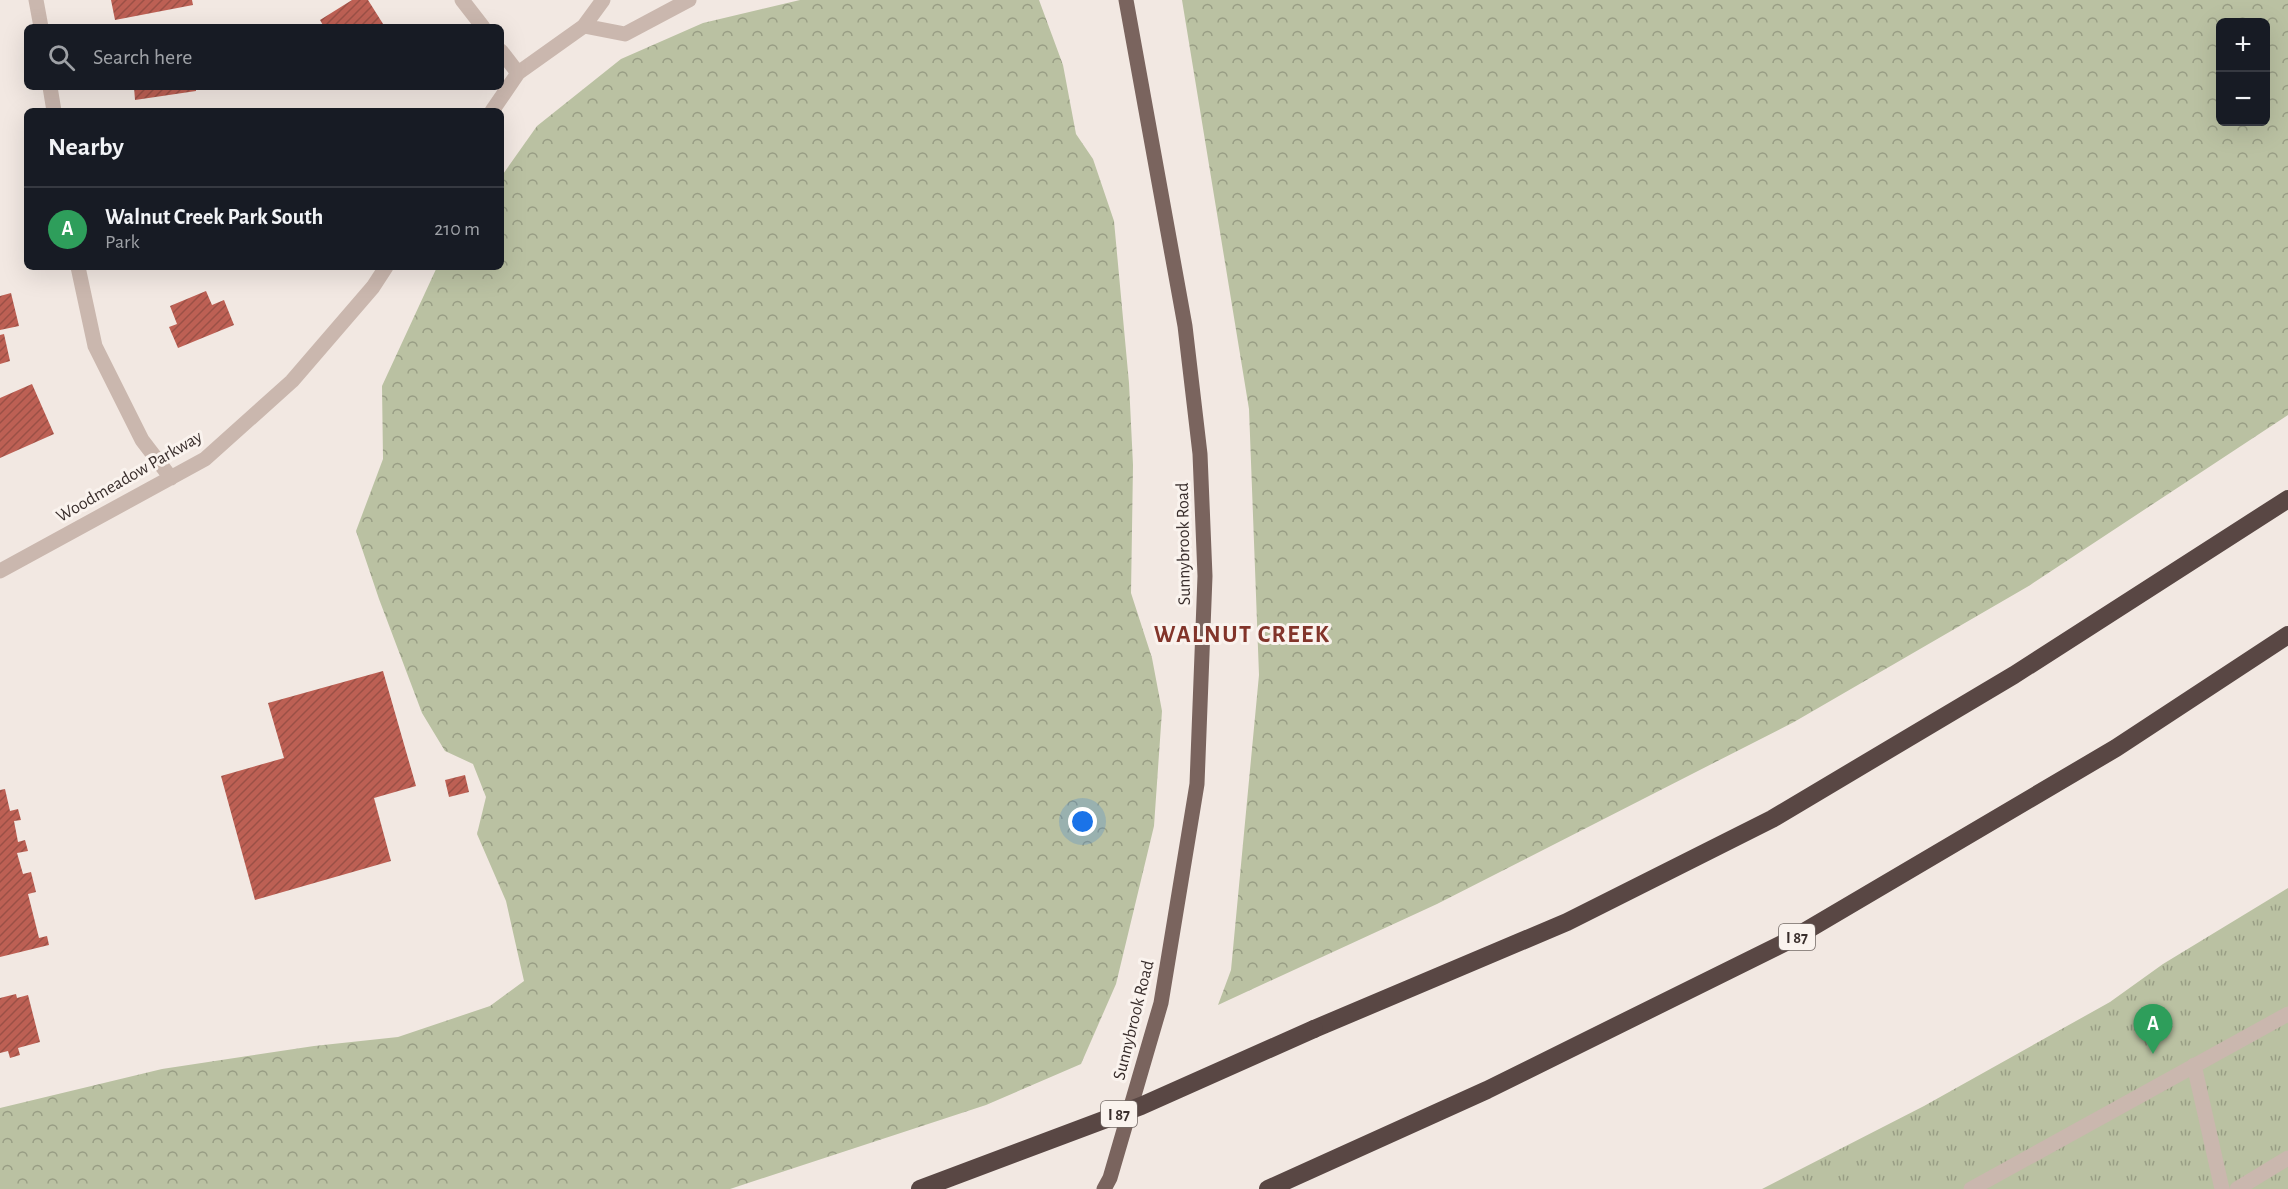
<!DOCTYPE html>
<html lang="en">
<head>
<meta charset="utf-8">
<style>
  :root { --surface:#171b24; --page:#242831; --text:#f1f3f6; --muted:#9ea1a6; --line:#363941; --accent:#2563eb }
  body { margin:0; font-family:"Alegreya Sans",sans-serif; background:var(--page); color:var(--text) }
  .controls { position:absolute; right:18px; top:18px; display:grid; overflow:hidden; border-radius:9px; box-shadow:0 6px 24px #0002 }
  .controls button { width:54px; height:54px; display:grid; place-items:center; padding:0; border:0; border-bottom:2px solid var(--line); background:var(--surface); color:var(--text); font:30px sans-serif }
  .you { position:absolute; left:1083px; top:822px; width:21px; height:21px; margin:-15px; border:4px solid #fff; border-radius:50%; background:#1a73e8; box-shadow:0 0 0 9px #1a73e833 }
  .badge { display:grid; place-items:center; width:39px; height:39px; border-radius:50%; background:var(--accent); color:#fff; font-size:20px; font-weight:700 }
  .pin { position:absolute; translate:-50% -50px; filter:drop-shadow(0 2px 3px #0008) }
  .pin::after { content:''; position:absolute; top:32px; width:21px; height:18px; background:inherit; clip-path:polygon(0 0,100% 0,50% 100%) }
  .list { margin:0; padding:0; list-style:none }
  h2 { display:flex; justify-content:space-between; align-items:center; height:78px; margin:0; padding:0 24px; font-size:26px }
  h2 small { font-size:20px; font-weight:400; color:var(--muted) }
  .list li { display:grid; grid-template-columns:39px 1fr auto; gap:18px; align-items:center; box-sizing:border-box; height:84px; padding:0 24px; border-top:2px solid var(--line) }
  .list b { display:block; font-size:22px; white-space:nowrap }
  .list p { margin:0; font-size:20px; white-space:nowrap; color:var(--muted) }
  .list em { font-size:20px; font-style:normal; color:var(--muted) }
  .icon { flex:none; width:33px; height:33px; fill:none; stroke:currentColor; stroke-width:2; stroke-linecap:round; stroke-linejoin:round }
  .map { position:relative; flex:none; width:2288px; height:1189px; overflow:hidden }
  .search { position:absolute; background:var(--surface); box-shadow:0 6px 24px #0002; left:24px; top:24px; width:480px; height:66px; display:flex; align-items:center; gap:15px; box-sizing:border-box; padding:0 21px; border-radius:9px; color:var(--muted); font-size:22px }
  .panel { position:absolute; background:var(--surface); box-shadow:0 6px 24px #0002; left:24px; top:108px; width:480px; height:162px; border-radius:9px }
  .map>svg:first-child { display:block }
</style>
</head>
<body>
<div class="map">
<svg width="2288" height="1189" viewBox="0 0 2288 1189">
  <defs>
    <pattern id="forest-crowns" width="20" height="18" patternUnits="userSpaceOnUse" patternTransform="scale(1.5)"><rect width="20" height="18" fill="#bac1a2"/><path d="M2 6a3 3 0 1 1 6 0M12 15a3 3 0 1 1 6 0" fill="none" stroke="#989d84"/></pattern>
    <pattern id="park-tufts" width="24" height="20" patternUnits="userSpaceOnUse" patternTransform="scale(1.5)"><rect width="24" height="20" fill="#bac1a2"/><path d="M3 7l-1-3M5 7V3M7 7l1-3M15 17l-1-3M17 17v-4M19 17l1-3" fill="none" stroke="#989d84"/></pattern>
    <pattern id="building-hatch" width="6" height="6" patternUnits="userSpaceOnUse" patternTransform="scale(1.5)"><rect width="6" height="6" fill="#bd6054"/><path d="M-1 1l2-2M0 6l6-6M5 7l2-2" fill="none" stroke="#9b5046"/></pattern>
  </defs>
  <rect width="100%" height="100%" fill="#f2e8e2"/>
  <!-- forest -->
  <path fill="url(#forest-crowns)" fill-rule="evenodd" d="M800,0H1039L1063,65L1076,134L1093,159L1114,221L1129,383L1133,465L1131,593L1152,658L1162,711L1154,826L1116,984L1081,1064L986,1105L730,1189H0V1108L162,1069L314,1046L398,1037L490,1006L524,981L506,901L477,834L486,797L473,764L445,751L422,713L379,599L356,531L383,459L382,386L437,267H501V177L537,126L621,59L703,23Z
    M1182,0H2288V415L2027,587L1794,722L1437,904L1218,1005L1231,970L1259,675L1249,409ZM2220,22H2266V122H2220Z"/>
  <!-- park -->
  <path fill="url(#park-tufts)" d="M2288,888V1189H1762L1924,1106L2110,1002L2163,964Z"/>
  <!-- building -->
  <path fill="url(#building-hatch)" d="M111,0H192L193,5L115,20Z
    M352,0H368L385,27H324L320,20Z
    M134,87H196V91L135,100Z
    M206,291L212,305L224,300L234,325L178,348L169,327L177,324L170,306Z
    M11,293L19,326L0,330V296Z
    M4,334L10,361L0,364V335Z
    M32,384L54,434L0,458V398Z
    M383,671L416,786L374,798L391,861L255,900L221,776L284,758L268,703Z
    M465,775L469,792L449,797L445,780Z
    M5,789L10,811L18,809L21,820L14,821L18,842L25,840L28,851L17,853L23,874L31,872L36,892L28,894L39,938L47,936L49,945L0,957V790Z
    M16,994L17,998L28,995L40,1042L18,1048L20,1055L10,1058L8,1051L0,1053V998Z"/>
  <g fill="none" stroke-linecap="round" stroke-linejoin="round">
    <!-- minor -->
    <path stroke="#cab7ae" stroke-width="15" d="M36,0L41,27
      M462,0L483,27
      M584,26L625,34L689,0
      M501,51L518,73
      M50,87L54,111
      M492,111L518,73L584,26L603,0
      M78,267L95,346L142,440L171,478
      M0,571L205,459L292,381L373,287L386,267
      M2194,1065L2222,1189
      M1971,1189L2288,1014
      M2237,1189L2288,1158"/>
    <!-- major -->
    <path stroke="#7a645e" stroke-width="15" d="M1104,1189L1110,1178L1161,1003L1197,784L1205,576L1200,454L1185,326L1126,0"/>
    <!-- highway -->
    <path stroke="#594744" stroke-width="18" d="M1314,1029L1567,922L1772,819L2014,675L2288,499
      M1268,1189L1487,1090L1792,939L2116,748L2288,635"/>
    <!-- highway-bridge -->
    <path stroke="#594744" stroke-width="18" d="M920,1189L1141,1106L1314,1029"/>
  </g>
  <g text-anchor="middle" stroke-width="6" stroke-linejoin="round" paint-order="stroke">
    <!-- shield labels -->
    <g fill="#faf3ee" stroke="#736966" stroke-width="1.5">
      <rect x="1779" y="924" width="36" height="26" rx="4.5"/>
      <rect x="1101" y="1101" width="36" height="26" rx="4.5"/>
    </g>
    <g font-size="16" font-weight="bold" fill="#392e2c">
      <text x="1797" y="943">I 87</text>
      <text x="1119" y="1120">I 87</text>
    </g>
    <!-- street labels -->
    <g font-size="18" fill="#392e2c" stroke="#faf3ee">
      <text transform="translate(129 476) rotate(-30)" y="6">Woodmeadow Parkway</text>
      <text transform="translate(1183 544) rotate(-91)" y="6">Sunnybrook Road</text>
      <text transform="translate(1133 1020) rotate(-76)" y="6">Sunnybrook Road</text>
    </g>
    <!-- district labels -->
    <g font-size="24" font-weight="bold" letter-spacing="1.5" fill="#82342a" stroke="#faf3ee">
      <text x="1242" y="642">WALNUT CREEK</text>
    </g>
  </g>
</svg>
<div class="controls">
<button>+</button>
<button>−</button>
</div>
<div class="you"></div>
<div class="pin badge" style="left:2153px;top:1054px;background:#2e9e5b">A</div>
<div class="search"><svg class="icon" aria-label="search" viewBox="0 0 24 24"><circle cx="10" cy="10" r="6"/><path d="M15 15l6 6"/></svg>Search here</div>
<section class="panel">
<h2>Nearby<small></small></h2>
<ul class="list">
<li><span class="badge" style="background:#2e9e5b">A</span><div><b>Walnut Creek Park South</b><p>Park</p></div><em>210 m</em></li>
</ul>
</section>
</div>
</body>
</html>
